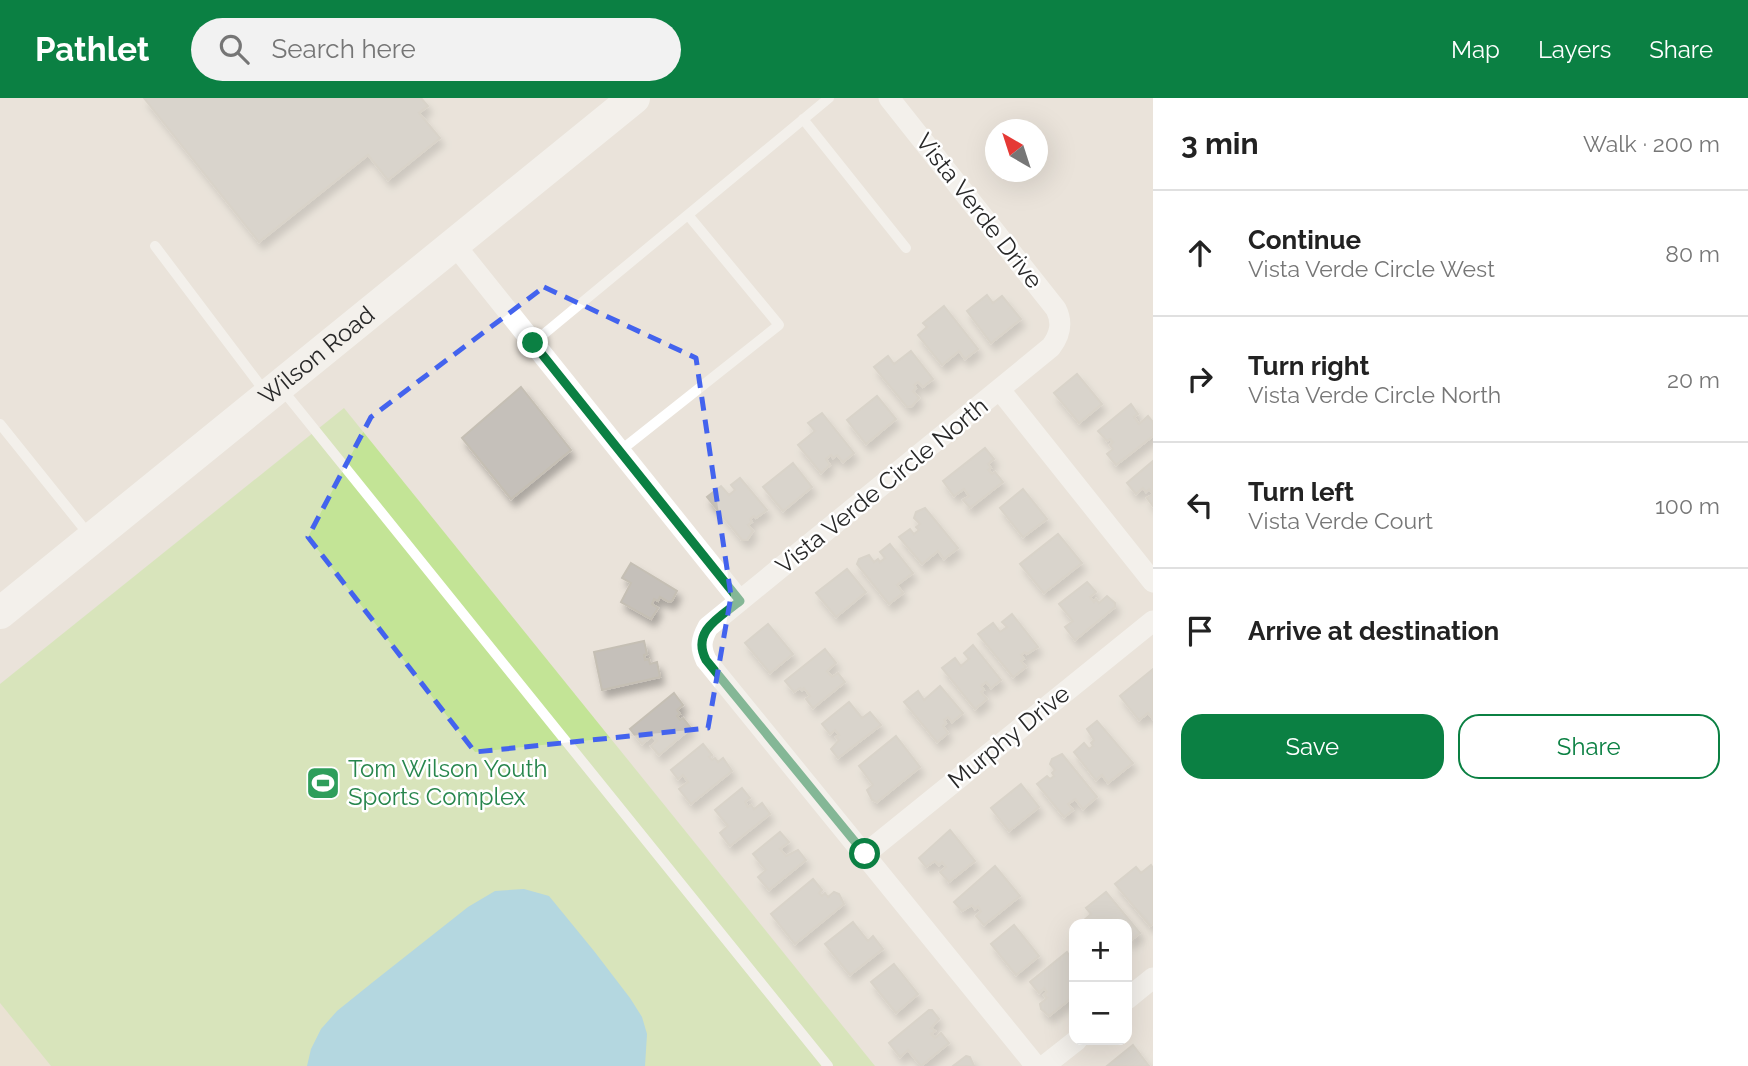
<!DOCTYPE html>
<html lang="en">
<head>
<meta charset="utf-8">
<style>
  :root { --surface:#fff; --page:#f2f2f2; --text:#222; --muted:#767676; --line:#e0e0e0; --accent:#0b8043 }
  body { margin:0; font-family:Raleway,sans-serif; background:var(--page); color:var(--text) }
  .controls { position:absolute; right:21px; bottom:21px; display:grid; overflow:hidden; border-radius:14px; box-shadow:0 7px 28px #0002 }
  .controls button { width:63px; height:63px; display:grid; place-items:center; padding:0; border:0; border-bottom:2px solid var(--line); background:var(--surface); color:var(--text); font:35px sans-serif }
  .compass { position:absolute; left:985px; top:21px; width:63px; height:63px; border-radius:50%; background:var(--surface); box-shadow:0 7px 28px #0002; rotate:321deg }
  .stop { position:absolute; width:21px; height:21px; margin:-16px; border:5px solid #0b8043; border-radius:50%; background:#fff }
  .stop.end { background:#0b8043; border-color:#fff; box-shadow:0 2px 7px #0008 }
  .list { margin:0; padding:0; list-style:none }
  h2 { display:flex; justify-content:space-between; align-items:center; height:91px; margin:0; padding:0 28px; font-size:30px }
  h2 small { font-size:23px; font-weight:400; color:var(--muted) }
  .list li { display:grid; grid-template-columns:46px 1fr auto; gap:21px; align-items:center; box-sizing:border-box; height:126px; padding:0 28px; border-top:2px solid var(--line) }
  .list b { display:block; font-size:26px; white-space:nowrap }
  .list p { margin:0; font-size:23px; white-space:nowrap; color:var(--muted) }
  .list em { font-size:23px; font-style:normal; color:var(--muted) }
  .actions { display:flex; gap:14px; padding:21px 28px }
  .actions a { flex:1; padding:16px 0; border:2px solid var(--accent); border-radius:21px; text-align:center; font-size:24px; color:var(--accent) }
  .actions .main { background:var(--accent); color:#fff }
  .icon { flex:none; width:38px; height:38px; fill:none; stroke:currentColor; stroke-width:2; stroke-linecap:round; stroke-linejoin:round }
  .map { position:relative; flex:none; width:1153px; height:968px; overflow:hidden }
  header { display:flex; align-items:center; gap:42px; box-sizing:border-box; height:98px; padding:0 35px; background:var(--accent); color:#fff }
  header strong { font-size:33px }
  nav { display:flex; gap:38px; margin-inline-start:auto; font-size:24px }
  .search { width:490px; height:63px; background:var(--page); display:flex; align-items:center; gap:18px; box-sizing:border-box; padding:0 24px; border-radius:38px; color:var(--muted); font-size:26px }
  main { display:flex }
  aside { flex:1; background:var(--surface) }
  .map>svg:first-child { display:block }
</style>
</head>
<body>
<header>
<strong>Pathlet</strong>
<div class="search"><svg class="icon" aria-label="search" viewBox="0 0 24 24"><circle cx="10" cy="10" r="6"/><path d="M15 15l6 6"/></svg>Search here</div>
<nav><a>Map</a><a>Layers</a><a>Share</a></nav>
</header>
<main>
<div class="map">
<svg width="1153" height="968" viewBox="0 0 1153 968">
  <defs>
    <filter id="shadow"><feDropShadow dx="4" dy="7" stdDeviation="3.5" flood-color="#0004"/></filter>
  </defs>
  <rect width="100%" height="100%" fill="#eae3da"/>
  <!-- education -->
  <path fill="#ebe0ca" d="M0,905L51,968H0Z"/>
  <!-- pitch -->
  <path fill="#c3e496" d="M344,310L875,968H51L0,905V586Z"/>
  <!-- water -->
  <path fill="#73c7e6" d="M524,791L549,798L594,853L630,900L642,919L647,936L645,968H307L311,951L321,931L337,913L373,884L468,809L495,793Z"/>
  <!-- building -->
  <path fill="#c5c0ba" stroke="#c5bfb4" stroke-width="2" filter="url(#shadow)" d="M144,0H421L428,8L419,15L440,40L388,82L368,57L259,144Z
    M987,197L993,205L1002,198L1021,221L991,245L967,213Z
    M944,208L978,251L965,261L959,253L942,267L918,237L927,229L923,225Z
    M911,253L933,281L923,289L918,284L914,287L916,290L913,293L919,300L912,308L907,309L874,269L888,258L894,266Z
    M1077,276L1102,306L1079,325L1054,295Z
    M521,289L571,352L511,401L462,340Z
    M877,298L896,321L866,346L847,322Z
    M1131,306L1138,316L1134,319L1139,326L1148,318L1153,324V338L1116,367L1107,356L1113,351L1110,347L1113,344L1110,341L1107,343L1098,333Z
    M822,315L854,355L843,364L837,357L833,360L831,357L826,361L830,367L821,375L798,347L815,333L808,325Z
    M985,350L994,361L988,366L991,370L988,372L992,376L995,374L1003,384L970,410L963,402L969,398L964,391L954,398L943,383Z
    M1153,363V408L1147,400L1153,396L1149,391L1146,394L1143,390L1136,396L1127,385Z
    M793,365L812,389L783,413L763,389Z
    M740,380L767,412L756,420L754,418L750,421L752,424L748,427L753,433L747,442H742L707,399L721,388L729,397L735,392L731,387Z
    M1023,391L1047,421L1023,439L1000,410Z
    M925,410L958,450L944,461L938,453L922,466L899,439L910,431L914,436L919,432L916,429L920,426L914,420L916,414Z
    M1058,436L1082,465L1044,495L1020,466Z
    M890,446L913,475L897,487L903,495L889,506L857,466L859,461L869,457L874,464L878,461L880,464L885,460L880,454Z
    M631,465L677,493L672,503L669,504L660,499L658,503L654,501L652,506L658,510L651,521L621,504L631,485L622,480Z
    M847,471L866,494L836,519L816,495Z
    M1087,484L1096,494L1090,499L1094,504L1096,501L1099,505L1107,498L1115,505V509L1075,542L1065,529L1073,523L1059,506Z
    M1012,516L1038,549L1027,556L1025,554L1021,557L1024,561L1021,563L1026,569L1013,579L978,536L993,525L1000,534L1007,529L1002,524Z
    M768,526L793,556L770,575L745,545Z
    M644,543L647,556L644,557L645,562L649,561L650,566L657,564L660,579L602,592L594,554Z
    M973,547L1001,582L991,590L986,584L981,588L984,592L981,594L987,601L975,611L942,570L955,560L961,568L969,561L964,555Z
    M825,551L836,565L827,573L832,579L838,575L845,584L813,610L806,601L810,598L804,590L802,592L800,590L794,594L785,583Z
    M1153,571V621L1148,615L1139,622L1120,598Z
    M940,588L963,615L952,624L948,619L944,622L946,625L943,628L948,635L937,644L904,604L918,593L924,602Z
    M674,595L683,607L677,612L680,616L677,618L680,622L683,620L691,630L659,657L651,648L657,643L652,638L642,646L630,631Z
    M849,604L862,620L870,614L881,627L838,660L831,651L839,642L836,639L839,637L835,632L830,636L822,626Z
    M1097,623L1133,665L1108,685L1102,677L1096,682L1074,654L1084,645L1089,651L1093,648L1091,645L1094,642L1087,631Z
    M896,638L920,669L877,704L872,702L867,692L873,687L859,668Z
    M703,646L712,657L709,659L712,662L715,660L718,664L723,660L732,673L691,706L679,691L688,684L683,677L678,681L671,672Z
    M1062,656L1097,699L1083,711L1075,701L1068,706L1073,712L1064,719L1037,686L1047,678L1050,681L1054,678L1052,675L1055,672L1050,666L1052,661Z
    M1021,686L1039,709L1009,733L991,710Z
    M742,690L750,700L745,704L748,709L751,707L754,711L762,705L770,716L730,748L720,735L728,728L715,712Z
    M950,732L975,763L949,784L940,774L946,769L942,764L939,767L935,763L926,769L919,760Z
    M780,734L789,744L780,751L786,758L798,752L806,762L769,792L758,779L766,772L753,756Z
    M1151,767L1153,770V826L1150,828L1115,786L1136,769L1141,775Z
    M995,768L1020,798L984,827L976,818L981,813L978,808L975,811L972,807L962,813L954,804Z
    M813,781L822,792L819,795L822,798L825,795L828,799L834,794L839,796L844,806L795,846L771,816Z
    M1106,794L1140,835L1129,844L1127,842V826H1084L1082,824L1091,816L1086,810Z
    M853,824L868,843L873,838L883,851L850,877L825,846Z
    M1014,827L1039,858L1016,877L991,846Z
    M1067,854L1074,864V898L1049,918L1041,911L1040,906L1047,900L1044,897L1047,894L1044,890L1039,895L1030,884Z
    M894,866L918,896L896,915L871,884Z
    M929,912H932L939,921L931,930L935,933L931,936L935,940L941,935L949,945L921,968L908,952L900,959L889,945Z
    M1133,947L1149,968H1107Z
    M966,958L970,959L974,968H953Z"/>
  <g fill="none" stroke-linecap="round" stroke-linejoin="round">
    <!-- service -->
    <path stroke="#fff" stroke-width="10" d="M803,21L906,150
      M155,148L266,295
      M533,245L829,0
      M281,290L828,968
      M0,326L90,438
      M620,353L779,227L688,117"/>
    <!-- minor -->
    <path stroke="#fff" stroke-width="21" d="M889,0L1056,211C1063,225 1060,237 1051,249L708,529C701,542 700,549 706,562L1036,968
      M454,146L740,503
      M1000,292L1153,484
      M865,756L1153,523
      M1127,901L1153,880
      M1044,968L1077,942"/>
    <!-- secondary -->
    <path stroke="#fff" stroke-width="32" id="s1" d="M0,515L634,0"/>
  </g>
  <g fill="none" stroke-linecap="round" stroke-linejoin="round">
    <!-- route -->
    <path stroke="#0b8043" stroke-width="9" d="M533,245L740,503C720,519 691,533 706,562L865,756"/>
  </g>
  <!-- marked area -->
  <path d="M0 0H1153V968H0ZM544,189L696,260L731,498L708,630L475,654L308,439L371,319Z" fill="#eae3da" fill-opacity=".55" fill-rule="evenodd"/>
  <path fill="none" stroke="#4363ee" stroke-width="5" stroke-dasharray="14 9" stroke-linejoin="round" d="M544,189L696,260L731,498L708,630L475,654L308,439L371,319Z"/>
  <!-- icons -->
  <defs>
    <g id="stadium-square" transform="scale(1.75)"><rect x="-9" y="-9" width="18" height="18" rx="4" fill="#2e9e5b" stroke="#fff"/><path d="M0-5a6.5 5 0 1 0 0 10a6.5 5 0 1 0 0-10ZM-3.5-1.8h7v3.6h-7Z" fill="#fff"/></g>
  </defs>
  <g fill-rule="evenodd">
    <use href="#stadium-square" x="323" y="685"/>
  </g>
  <g text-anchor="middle" stroke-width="5" stroke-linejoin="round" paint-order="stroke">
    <!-- street labels -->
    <g font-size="24" fill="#282828" stroke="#fff">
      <text transform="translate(979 113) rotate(52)" y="8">Vista Verde Drive</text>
      <text dy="8" stroke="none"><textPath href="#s1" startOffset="408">Wilson Road</textPath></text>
      <text transform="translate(882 388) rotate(-39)" y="8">Vista Verde Circle North</text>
      <text transform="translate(1009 639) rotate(-39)" y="8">Murphy Drive</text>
    </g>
    <!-- leisure labels -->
    <g font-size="24" fill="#27864d" stroke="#fff" text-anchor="start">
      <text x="348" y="679">Tom Wilson Youth<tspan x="348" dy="28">Sports Complex</tspan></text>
    </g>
  </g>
</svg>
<div class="controls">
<button>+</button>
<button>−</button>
</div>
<svg class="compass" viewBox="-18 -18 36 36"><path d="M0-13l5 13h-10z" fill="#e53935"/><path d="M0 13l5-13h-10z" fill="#767676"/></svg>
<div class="stop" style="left:865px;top:756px"></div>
<div class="stop end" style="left:533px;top:245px"></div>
</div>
<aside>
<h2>3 min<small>Walk · 200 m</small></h2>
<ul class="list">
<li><svg class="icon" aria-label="ahead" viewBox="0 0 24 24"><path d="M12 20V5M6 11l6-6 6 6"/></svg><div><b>Continue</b><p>Vista Verde Circle West</p></div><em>80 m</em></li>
<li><svg class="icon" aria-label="right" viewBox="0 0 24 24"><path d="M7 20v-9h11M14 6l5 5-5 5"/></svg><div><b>Turn right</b><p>Vista Verde Circle North</p></div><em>20 m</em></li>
<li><svg class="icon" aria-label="left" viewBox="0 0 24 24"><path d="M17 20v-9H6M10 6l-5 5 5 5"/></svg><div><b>Turn left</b><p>Vista Verde Court</p></div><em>100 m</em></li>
<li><svg class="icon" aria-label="arrive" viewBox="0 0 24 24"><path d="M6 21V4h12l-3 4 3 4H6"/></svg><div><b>Arrive at destination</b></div></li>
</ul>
<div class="actions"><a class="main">Save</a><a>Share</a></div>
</aside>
</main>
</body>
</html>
